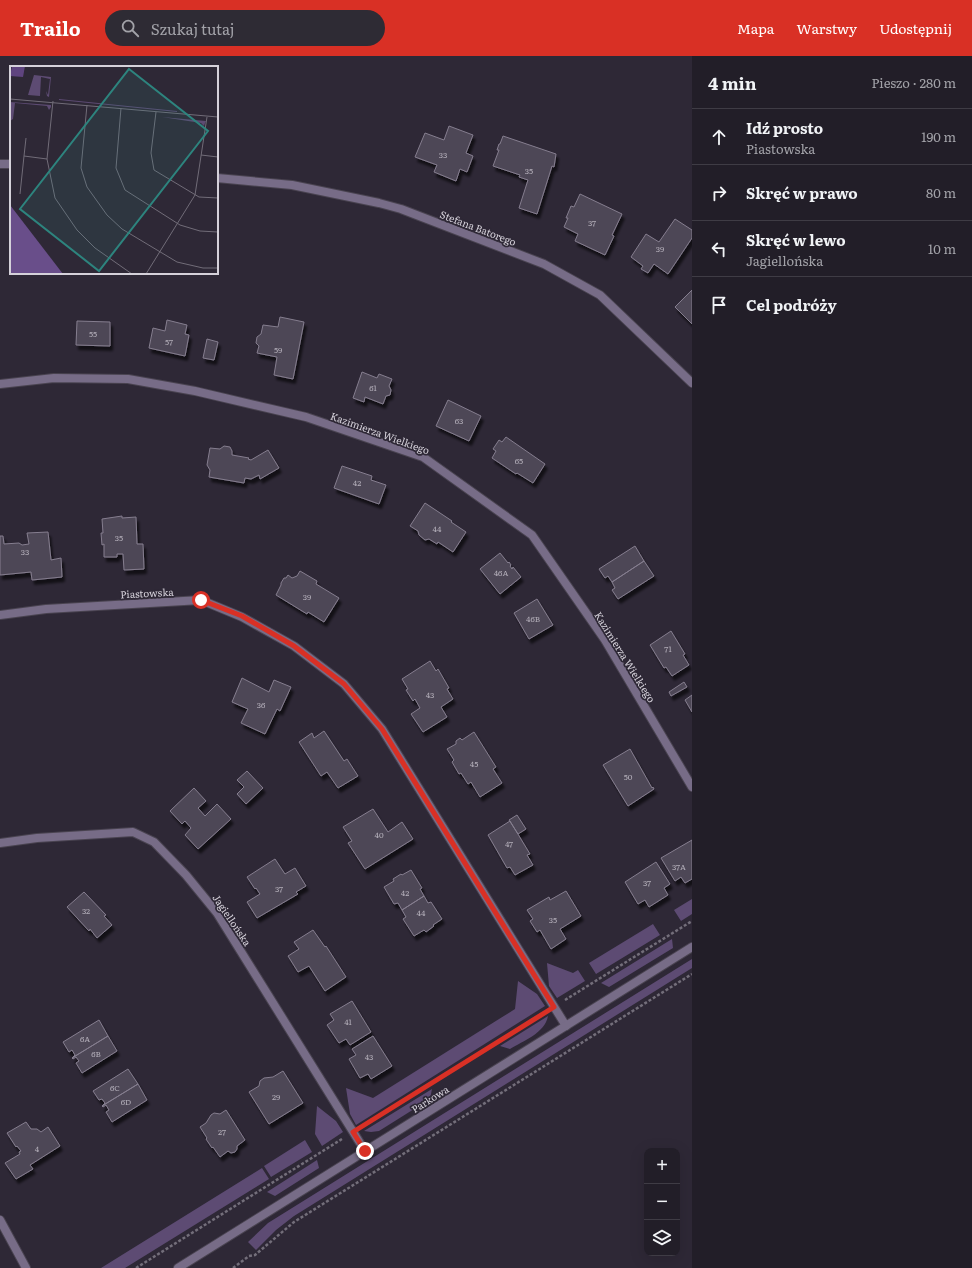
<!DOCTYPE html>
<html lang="pl">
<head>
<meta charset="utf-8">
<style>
  :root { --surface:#221e28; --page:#2e2b34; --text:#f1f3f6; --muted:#a2a2a8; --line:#3f3c45; --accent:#d93025 }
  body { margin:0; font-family:Literata,serif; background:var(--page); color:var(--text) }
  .controls { position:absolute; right:12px; bottom:12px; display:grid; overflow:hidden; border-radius:8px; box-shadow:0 4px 16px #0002 }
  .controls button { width:36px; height:36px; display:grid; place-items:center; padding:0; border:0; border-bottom:1px solid var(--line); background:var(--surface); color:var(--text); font:20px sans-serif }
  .stop { position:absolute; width:12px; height:12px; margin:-9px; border:3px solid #d93025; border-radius:50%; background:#fff }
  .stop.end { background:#d93025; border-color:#fff; box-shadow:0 1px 4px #0008 }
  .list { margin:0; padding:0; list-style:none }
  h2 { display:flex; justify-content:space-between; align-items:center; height:52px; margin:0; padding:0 16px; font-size:17px }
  h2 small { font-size:13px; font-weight:400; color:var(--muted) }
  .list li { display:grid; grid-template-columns:26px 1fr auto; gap:12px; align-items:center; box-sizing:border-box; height:56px; padding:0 16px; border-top:1px solid var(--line) }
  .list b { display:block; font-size:15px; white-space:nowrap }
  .list p { margin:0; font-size:13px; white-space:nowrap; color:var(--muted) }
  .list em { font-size:13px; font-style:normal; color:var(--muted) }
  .icon { flex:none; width:22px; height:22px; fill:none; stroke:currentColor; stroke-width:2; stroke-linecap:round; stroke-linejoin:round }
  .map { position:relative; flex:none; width:692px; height:1212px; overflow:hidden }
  header { display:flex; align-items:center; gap:24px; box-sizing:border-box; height:56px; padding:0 20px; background:var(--accent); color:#fff }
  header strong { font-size:19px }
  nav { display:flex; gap:22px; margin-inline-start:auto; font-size:14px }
  .search { width:280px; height:36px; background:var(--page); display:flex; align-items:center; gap:10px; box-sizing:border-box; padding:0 14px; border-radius:22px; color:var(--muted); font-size:15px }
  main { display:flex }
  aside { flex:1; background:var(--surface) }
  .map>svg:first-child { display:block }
</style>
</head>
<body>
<header>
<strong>Trailo</strong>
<div class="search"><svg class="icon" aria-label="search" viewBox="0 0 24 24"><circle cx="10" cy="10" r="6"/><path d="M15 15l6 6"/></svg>Szukaj tutaj</div>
<nav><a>Mapa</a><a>Warstwy</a><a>Udostępnij</a></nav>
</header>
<main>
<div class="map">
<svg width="692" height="1212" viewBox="0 0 692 1212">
  <defs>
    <filter id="shadow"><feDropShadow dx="2.5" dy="4.5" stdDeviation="1" flood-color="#0009"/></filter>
  </defs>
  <rect width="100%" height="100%" fill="#2e2836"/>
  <!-- green -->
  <path fill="#5d4b73" d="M692,843V858L681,865L674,854Z
    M653,868L660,879L596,918L589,907Z
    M672,883L673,892L609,931L601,927Z
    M692,903V912L294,1160L276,1174L256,1194L248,1186L268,1167Z
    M547,907L573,917L578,914L585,925L557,942L549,930Z
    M518,925L537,938L545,950L356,1069L350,1058L346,1032L373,1042L515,953Z
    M548,960C545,977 523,985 510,993L500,990Z
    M432,1033L430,1043L379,1075L371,1076L364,1075Z
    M317,1050L336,1065L343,1076L322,1090L315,1078Z
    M305,1084L312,1096L271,1121L264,1110Z
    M317,1104L319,1112L275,1140L267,1136Z
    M262,1112L269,1123L125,1212H101Z"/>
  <!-- building -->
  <path fill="#4e4756" stroke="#857e8f" filter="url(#shadow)" d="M449,70L473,79L466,97L473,100L467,116L460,113L456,125L434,116L437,109L415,101L425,77L444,84Z
    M503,80L556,98L554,111L552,110L537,158L519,152L528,124L519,121L520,119L493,110L499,94H497L499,88H500Z
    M580,138L622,158L612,179L614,180L605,199L575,185L578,178L564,171L568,162H566L571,150L574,151Z
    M675,163L692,174V182L668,218L654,208L648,217L641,213L643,210L631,201L646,178L659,186Z
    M692,234V268L675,251Z
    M280,261L304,266L293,323L274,319L277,301L257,297L259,290L256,287L257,281L261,278L263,269L278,271Z
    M167,264L187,269L185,278L189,279L185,300L149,292L153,272L165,275Z
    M77,265L110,266V290L76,289Z
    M207,283L218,286L214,304L203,302Z
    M362,316L377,322L379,318L392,323L389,330L391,334L390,339L386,340L383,348L365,341L364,346L353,342Z
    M448,344L481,360L469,385L436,370Z
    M506,381L545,408L533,427L517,417L516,418L492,402L496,395L493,393L499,384L502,386Z
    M224,390L230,391L232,395V399L249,402L248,403L251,404L268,394L279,412L260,423L259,419L251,423L245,422L244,427L209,421L210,414L207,409L210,392L220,393Z
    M342,410L372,420L371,424L386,429L379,448L334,432Z
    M425,447L452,465L451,466L466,476L453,496L438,486L437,488L429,483L425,484L419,479L418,475L410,470Z
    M122,460V462L136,461L137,488H143L144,513L124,514L123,498H117V501H104V488L102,489L101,477H103L102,463Z
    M48,476L51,504L61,502L62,521L32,524L31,516L0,519V480H3L4,488L19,487L22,489L29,488L27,477Z
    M635,490L644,505L612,526L608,520L605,522L599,513Z
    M500,497L508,507L509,506L511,509L510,510L512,513L513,511L521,521L500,538L480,513Z
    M644,505L654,520L618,543L612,534L615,532L612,526Z
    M300,515L317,525L316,528L339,542L324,566L308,556L307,558L276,539L281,529V527L284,522H286L288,519L292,522L297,520Z
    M537,543L553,569L529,583L514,557Z
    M671,575L685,598L683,599L689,609L672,620L666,611L664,612L650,589Z
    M430,605L436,615L438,613L449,632L447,633L453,643L441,651L447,661L423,676L411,658L420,652L415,643L413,645L406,634L408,633L402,623Z
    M242,622L269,636L274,624L291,631L280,655L277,653L265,678L241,667L248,653L232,646Z
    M684,626L687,631L671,640L669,636Z
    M692,639V656L685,644Z
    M324,675L344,705L347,703L358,720L338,732L327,716L321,720L299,686L312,677L314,682Z
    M474,676L496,711L493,713L502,727L480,741L471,726L468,728L461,717L459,718L452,706L454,704L447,693L456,688V685L460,682L462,684Z
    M630,693L652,732L653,731L654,733L628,750L603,709Z
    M247,715L263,732L246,748L237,738L244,731L237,724Z
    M194,732L206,745L198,752L205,760L217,748L231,763L198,793L185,779L191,772L185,765L182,768L170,755Z
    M373,753L388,776L402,766L413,783L365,813L348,787L352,785L343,771Z
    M517,759L526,773L518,778L509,764Z
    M510,765L530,798L527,799L533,809L515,819L510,811L507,812L488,779Z
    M692,784V823L685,827L681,821L675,825L661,802Z
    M275,803L285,818L295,812L306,830L296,836L298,838L257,862L247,846L260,838L256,832L255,833L247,821Z
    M656,806L670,828L664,832L668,839L649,851L645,844L638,848L625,826Z
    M411,814L422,832L420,833L424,840L402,854L398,847L394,848L384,831L394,825L393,823L401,818L402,819Z
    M566,835L581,860L560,873L566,883L551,893L540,874L537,876L530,865L533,863L527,854L549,841L550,844Z
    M84,836L106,859L104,860L112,869L97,882L90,873L89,875L67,851Z
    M424,840L428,847L431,846L442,863L433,869L434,870L426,876L424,874L414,880L403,863L406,861L402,854Z
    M313,874L325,891L326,890L346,921L325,935L309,910L298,916L288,900L299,893L294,886Z
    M352,945L371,976L350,989L346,983L339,987L327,969L334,964L330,958Z
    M99,964L108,980L72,1002L75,999L72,994L69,996L63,986Z
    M108,980L117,995L82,1017L76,1007L79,1005L76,1001L73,1003L72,1002Z
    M373,980L392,1010L371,1023L368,1018L360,1022L349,1003L356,999L352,993Z
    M128,1013L138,1028L102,1050L105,1047L102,1043L99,1044L93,1035Z
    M283,1015L303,1047L269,1068L249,1036L259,1030L260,1025L264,1022L273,1021Z
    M138,1028L147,1044L112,1066L106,1056L109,1054L106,1049L103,1051L102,1050Z
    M226,1054L245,1084L237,1090V1093L235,1096L231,1097L228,1095L220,1101L213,1091L212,1092L206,1083L207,1082L200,1071L206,1067L211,1059L214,1057L220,1058Z
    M26,1066L31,1073H37L41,1076L48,1071L60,1090L30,1109L33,1113L16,1123L5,1107L20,1098L19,1096L21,1095L17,1090L16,1091L7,1077Z"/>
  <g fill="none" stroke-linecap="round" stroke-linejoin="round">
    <!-- minor casing -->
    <g stroke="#494350" stroke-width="10">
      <path id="minor" d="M0,108H11
        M217,122L292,129L379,147L401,153L544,208L600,239L692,327
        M0,328L54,322L128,323L195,335L306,361L423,401L532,479L605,584L692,731
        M0,559L46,553L201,544L242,561L294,590L344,628L382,673L566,970
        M0,787L37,782L133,776L154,786L186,819L217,857L365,1095
        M0,1164L26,1212"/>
    </g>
    <!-- tertiary casing -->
    <g stroke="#494350" stroke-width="10">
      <path id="tertiary" d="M178,1212L692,891"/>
    </g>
    <!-- path -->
    <path stroke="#736e7a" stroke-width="2.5" stroke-dasharray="3 2" stroke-linecap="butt" d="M565,944L692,865
      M365,1069L543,957
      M136,1212L342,1083
      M233,1212L249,1200L255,1199L294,1166L692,918"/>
    <!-- minor -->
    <use href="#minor" stroke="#776c87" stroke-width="8"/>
    <!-- tertiary -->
    <use href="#tertiary" stroke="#776c87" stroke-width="8"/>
  </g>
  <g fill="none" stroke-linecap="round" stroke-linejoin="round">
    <!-- route -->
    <path stroke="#d93025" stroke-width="5" d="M201,544L242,560L294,590L344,628L382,673L554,951L353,1076L365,1095"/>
  </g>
  <g text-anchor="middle" stroke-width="3.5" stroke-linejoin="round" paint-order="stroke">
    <!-- number labels -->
    <g font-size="8" fill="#b3aeb9">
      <text x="443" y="102">33</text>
      <text x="529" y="118">35</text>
      <text x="592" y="170">37</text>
      <text x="660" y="196">39</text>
      <text x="93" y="281">55</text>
      <text x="169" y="289">57</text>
      <text x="278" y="297">59</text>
      <text x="373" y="335">61</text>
      <text x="459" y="368">63</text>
      <text x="519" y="408">65</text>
      <text x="357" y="430">42</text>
      <text x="437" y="476">44</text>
      <text x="119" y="485">35</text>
      <text x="25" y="499">33</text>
      <text x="501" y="520">46A</text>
      <text x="307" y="544">39</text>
      <text x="533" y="566">46B</text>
      <text x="668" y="596">71</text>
      <text x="430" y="642">43</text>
      <text x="261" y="652">36</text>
      <text x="474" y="711">45</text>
      <text x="628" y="724">50</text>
      <text x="379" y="782">40</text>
      <text x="509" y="791">47</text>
      <text x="679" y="814">37A</text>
      <text x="647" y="830">37</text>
      <text x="279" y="836">37</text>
      <text x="405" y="840">42</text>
      <text x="86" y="858">32</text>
      <text x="421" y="860">44</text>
      <text x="553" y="867">35</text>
      <text x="348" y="969">41</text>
      <text x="85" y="986">6A</text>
      <text x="96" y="1001">6B</text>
      <text x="369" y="1004">43</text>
      <text x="115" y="1035">6C</text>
      <text x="276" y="1044">29</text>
      <text x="126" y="1049">6D</text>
      <text x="222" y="1079">27</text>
      <text x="37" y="1096">4</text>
    </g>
    <!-- street labels -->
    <g font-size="10" fill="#d5d1da" stroke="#2e2836">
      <text transform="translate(478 172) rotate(21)" y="4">Stefana Batorego</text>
      <text transform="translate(380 377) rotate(20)" y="4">Kazimierza Wielkiego</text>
      <text transform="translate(147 537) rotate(-3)" y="4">Piastowska</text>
      <text transform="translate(625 601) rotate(58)" y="4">Kazimierza Wielkiego</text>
      <text transform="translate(232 864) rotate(56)" y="4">Jagiellońska</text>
      <text transform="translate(430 1043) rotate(-32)" y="4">Parkowa</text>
    </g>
  </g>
  <!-- overview -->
  <g transform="translate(10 10)">
    <rect width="208" height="208" fill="#2e2836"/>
    <path d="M24,9L41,11L39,31L37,30L36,25L38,29L40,13L31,11L30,30L18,29ZM49,33L167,45V46L49,34ZM0,36L41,39V41L39,44L37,40L5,37L3,53L0,55ZM152,51L196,55L195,57L194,60L191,57Z" fill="#5d4b73"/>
    <path d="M0,139L53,208H0Z" fill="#694e8a"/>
    <path d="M2,0H15L13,11L0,10Z" fill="#5f447f"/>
    <path fill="none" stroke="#716c78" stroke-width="1" d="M0,33L208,51M43,35L37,93L45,132L67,164L85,182L122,208M77,39L71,102L77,121L97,149L112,163L167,196L193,202H208M111,42L106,102L115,124L170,159L190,165L208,166M146,46L141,87L144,104L189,131L208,132M16,72L14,90L37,93M191,89L208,91M10,128L14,90M136,208L185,129L197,51"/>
    <path fill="#2d847e" fill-opacity="0.15" stroke="#2d847e" stroke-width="2" d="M119,3L198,65L89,205L10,143Z"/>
    <rect width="208" height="208" fill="none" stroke="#d5d1da" stroke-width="2"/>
  </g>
</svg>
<div class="controls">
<button>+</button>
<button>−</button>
<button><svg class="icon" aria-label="layers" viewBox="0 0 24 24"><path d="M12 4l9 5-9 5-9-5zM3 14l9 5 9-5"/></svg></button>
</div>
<div class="stop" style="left:201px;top:544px"></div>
<div class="stop end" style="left:365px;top:1095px"></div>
</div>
<aside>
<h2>4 min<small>Pieszo · 280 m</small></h2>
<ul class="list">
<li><svg class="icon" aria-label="ahead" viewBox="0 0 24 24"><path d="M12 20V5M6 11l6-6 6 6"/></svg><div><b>Idź prosto</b><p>Piastowska</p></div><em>190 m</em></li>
<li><svg class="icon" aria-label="right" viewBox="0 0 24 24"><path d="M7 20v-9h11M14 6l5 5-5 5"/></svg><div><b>Skręć w prawo</b></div><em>80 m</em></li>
<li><svg class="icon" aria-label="left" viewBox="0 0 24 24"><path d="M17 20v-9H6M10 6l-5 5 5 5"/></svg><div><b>Skręć w lewo</b><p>Jagiellońska</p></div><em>10 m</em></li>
<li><svg class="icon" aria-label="arrive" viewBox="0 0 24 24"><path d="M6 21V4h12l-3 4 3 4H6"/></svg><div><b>Cel podróży</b></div></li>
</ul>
</aside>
</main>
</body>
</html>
